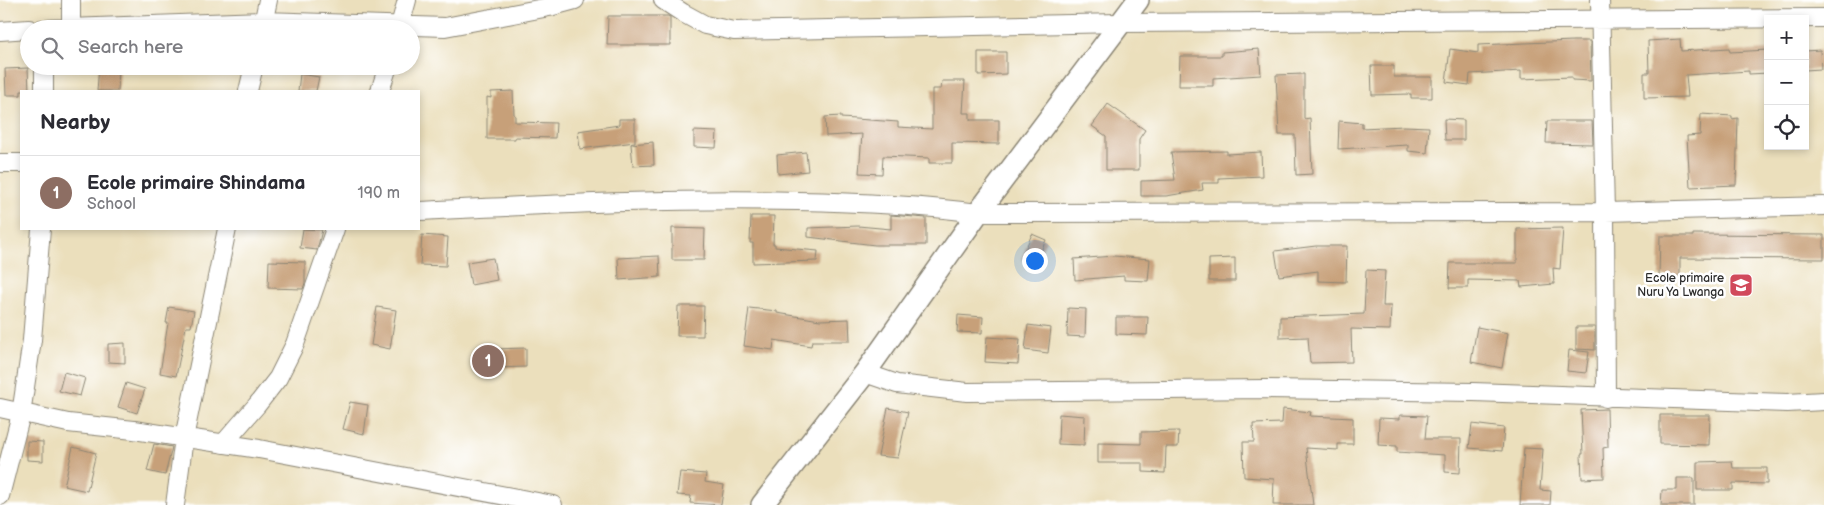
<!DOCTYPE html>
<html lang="en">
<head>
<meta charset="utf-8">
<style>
  :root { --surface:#fff; --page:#f2f2f3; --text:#2b2b33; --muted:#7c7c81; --line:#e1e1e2; --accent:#ea580c }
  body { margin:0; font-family:"Balsamiq Sans",sans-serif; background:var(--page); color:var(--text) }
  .controls { position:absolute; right:15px; top:15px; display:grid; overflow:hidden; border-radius:0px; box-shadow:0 2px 8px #0003 }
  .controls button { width:45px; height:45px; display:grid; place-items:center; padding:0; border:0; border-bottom:1px solid var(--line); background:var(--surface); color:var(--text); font:25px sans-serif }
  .you { position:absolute; left:1034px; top:260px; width:18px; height:18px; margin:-12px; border:4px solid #fff; border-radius:50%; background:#1a73e8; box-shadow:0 0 0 8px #1a73e833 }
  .badge { display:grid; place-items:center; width:32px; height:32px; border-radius:50%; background:var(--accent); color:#fff; font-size:16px; font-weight:700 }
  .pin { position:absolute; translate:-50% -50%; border:2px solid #fff; box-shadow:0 1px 5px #0006 }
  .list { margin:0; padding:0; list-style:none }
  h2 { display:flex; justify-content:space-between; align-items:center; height:65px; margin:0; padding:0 20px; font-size:21px }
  h2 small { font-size:16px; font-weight:400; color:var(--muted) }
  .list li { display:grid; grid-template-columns:32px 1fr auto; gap:15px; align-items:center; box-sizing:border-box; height:75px; padding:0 20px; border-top:1px solid var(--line) }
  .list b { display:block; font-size:19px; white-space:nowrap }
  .list p { margin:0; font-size:16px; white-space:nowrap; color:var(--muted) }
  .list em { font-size:16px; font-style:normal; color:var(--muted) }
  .icon { flex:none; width:28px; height:28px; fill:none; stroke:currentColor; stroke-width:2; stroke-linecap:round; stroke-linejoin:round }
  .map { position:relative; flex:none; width:1824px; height:505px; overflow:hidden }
  .search { position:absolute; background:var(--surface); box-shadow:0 2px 8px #0003; left:20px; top:20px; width:400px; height:55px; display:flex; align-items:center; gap:12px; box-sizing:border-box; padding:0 18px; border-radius:28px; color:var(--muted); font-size:19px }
  .panel { position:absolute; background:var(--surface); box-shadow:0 2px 8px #0003; left:20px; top:90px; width:400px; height:140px; border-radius:0px }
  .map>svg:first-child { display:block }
</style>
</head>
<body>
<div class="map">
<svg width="1824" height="505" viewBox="0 0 1824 505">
  <rect width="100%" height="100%" fill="#fff"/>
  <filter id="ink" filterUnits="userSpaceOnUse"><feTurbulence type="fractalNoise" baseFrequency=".02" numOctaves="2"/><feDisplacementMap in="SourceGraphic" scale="10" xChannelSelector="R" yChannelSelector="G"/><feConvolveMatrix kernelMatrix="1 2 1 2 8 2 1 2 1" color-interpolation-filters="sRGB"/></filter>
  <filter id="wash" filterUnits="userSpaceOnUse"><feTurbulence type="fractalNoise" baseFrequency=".0096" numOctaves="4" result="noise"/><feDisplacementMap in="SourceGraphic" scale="20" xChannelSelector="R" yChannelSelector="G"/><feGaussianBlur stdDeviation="1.12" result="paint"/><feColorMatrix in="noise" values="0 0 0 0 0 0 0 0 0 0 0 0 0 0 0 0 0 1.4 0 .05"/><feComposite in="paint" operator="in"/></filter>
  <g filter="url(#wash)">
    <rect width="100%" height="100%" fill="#ebdfbc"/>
    <g id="blocks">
      <!-- building -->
      <path fill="#c7a079" d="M608,16H668L670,17V45H607Z
        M1680,39L1681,51L1729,48L1730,52L1768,50V73L1749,74V71L1686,75L1688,97L1644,98V73H1649L1648,41Z
        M1573,41H1590L1591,81L1572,80V77L1521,79V71L1470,74L1469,85L1446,82L1450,49L1478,53V45Z
        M1259,49L1261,75L1213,78V86H1179L1180,56H1222V52Z
        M1820,50L1821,69L1805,70V51Z
        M978,52H1006V74L978,75Z
        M99,66H119L118,91H97Z
        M1371,66H1394V77H1432V98H1411V94L1372,95Z
        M28,68L29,91H21V95H6L5,69Z
        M300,74L319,77L316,91H298Z
        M1304,74V119L1310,118L1312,174L1296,175L1295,135H1279L1276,75Z
        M942,81H965L963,113H970V120H999V144L952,143V163H929V158L883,156L882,174L859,173L862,134L826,136L825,117L841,116V118L898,122V127L932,129V89H941Z
        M513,91L514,115H515V122L556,123L555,138L515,137V139H487V97L491,98V92Z
        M1108,104L1145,130L1139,139V170H1106V136L1092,126Z
        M1701,114L1732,116V119L1738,118L1736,185L1690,187L1687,136L1700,135Z
        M619,119H635V142L580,149L578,131L619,125Z
        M1444,119L1464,120V140H1445Z
        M1339,121L1362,123V128L1404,126L1429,127L1427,153L1408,151V145L1338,149Z
        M1547,121H1592L1593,144L1546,143Z
        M694,131L717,132L716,148L694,147Z
        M653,142L654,165L633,166L631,144Z
        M1227,151V154L1261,152L1262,176L1219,178V183H1202L1203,190L1166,196H1141V181L1175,180L1171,152Z
        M806,152L808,171L778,174L777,155Z
        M891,215L926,218V245H875L808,237V228L858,226L891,229Z
        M751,216H774L773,244H775V247L818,251L817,261L753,263V243H750Z
        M672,228L705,229L704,260H672Z
        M1563,228L1560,269L1553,268L1554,284L1521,287L1520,281L1468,280V288H1449L1450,263H1517V229Z
        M303,229L322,230L317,250L300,248Z
        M1032,234L1046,240L1035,265L1021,259Z
        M1693,234L1824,235V259L1680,258V276H1659L1660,236H1693Z
        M422,235L448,237L446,266L420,265Z
        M1316,246H1347L1346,282L1318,281V271L1279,276L1275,251Z
        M659,256L660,277L619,280L618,258Z
        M1114,256L1150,259L1148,281L1124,280V276L1075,280L1074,259Z
        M493,258L497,280L471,285L467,262Z
        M1235,258V281H1209V259Z
        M269,261L305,262V283L303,289L268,288Z
        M1366,270L1385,271L1383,306H1391L1390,330L1351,329L1352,362L1310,363L1308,337L1280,338V317L1364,314Z
        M678,306H704L703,336H677Z
        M169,307L194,311L191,327H186L176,376L160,373L168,323H166Z
        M377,307L396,310L390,349L371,345Z
        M749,308L777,311V313L820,320L849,319L850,341H812L811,346L774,340L773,350L744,346Z
        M1068,308L1086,309L1085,337L1067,336Z
        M958,315L983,317L982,333L957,332Z
        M1116,317H1148L1147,335L1116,334Z
        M1028,325L1051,328L1048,353L1025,350Z
        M1477,327L1508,333L1502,368L1471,362Z
        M1576,327H1595V350L1576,349Z
        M987,337L1020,339L1018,364L985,362Z
        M125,343V363L108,362V344Z
        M526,348V367L494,368L493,349Z
        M1569,350L1589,352L1586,373L1567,371Z
        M64,372L85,378L80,396L59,391Z
        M126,383L145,389L137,413L118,407Z
        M350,402L368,405L364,434L343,429Z
        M888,408L908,412L898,458L878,456Z
        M1283,409L1311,412L1310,416L1353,418V444H1338V450L1306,448L1313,505H1273L1274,479L1244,477L1243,442H1254L1253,424L1282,423Z
        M1607,409L1608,447L1603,448L1604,478L1582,479L1581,454H1583L1581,410Z
        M1059,414L1085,416L1084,445L1058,444Z
        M1400,415L1427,416L1425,439H1461L1460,473L1445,472V455L1397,452V446L1378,445L1379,418L1400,419Z
        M1660,415H1710L1709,445L1660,444Z
        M1472,424L1504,428L1502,451L1469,448Z
        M1179,431L1178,447H1166L1165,473L1143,472V463H1098V443L1141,444V432Z
        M27,441L43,442V461L27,460Z
        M154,444L172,447L165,475L147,471Z
        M73,447L96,453L87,491L64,486Z
        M1524,448L1543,449L1540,490L1551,491L1550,505H1520Z
        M1732,461L1733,468H1767V484L1733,483V490H1697V462Z
        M680,472L706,474L705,482L724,485L721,505L690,503L691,496L677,495Z
        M1677,478H1694V505H1661L1662,490H1677Z"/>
    </g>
  </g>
  <g filter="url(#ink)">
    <use href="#blocks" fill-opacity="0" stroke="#8b8574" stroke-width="1"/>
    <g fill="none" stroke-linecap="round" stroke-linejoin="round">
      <!-- minor casing -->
      <g stroke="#8b8574" stroke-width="20">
        <path id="minor" d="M71,0V27
          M663,0L683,13L705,25L734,31L1120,23L1824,18
          M1600,0L1605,212L1606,398
          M42,29L264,21L445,27L549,7L575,0
          M262,29L268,0
          M399,29L407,0
          M0,31L29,29
          M44,91V66
          M248,91L254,66
          M380,91L388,66
          M0,163H21
          M419,211C545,205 670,198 797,201C857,202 917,205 978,213L1605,212L1824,206
          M865,373L897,384L967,392L1267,389L1473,392L1787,403L1824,401
          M0,408L68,423L134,430L259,449L553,505
          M223,444L257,405L278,378L295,344L335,229
          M0,496L21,414L32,340L41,229
          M175,505L184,438L227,229"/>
      </g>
      <!-- tertiary casing -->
      <g stroke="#8b8574" stroke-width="24">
        <path id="tertiary" d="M762,505L865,373L978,213L1138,0"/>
      </g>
      <!-- minor -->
      <use href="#minor" stroke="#fff" stroke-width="18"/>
      <!-- tertiary -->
      <use href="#tertiary" stroke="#fff" stroke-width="21"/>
    </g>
  </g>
  <!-- icons -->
  <defs>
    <g id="school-square" transform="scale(1.25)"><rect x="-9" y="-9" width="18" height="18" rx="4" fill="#d1495b" stroke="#fff"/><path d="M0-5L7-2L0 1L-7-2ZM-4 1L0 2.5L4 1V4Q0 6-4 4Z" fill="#fff"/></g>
  </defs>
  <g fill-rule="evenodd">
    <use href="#school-square" x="1741" y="285"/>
  </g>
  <g text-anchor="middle" stroke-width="5" stroke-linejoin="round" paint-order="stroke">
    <!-- poi labels -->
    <g font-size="12" fill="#2b2b2b" stroke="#fff" text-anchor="end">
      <text x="1724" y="282">Ecole primaire<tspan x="1724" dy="14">Nuru Ya Lwanga</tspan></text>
    </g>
  </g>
</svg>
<div class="controls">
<button>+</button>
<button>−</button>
<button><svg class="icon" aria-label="locate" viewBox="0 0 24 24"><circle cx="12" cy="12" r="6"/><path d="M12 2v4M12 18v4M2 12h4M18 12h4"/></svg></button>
</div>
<div class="you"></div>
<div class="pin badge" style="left:488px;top:361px;background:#8d6e63">1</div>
<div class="search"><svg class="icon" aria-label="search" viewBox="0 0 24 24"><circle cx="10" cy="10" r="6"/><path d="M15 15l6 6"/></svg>Search here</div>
<section class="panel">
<h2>Nearby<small></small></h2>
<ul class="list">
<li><span class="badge" style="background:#8d6e63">1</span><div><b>Ecole primaire Shindama</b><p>School</p></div><em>190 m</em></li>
</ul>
</section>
</div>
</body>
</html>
